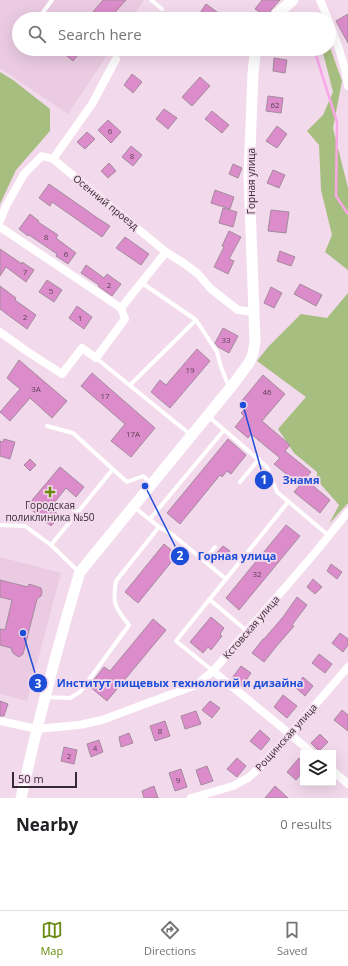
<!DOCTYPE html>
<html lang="en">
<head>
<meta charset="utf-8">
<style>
  :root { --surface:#fff; --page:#f2f2f2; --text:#202124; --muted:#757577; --line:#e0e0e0; --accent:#698a0d }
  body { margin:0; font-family:"Open Sans",sans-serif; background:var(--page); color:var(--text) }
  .controls { position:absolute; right:12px; bottom:12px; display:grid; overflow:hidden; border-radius:0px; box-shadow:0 4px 16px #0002 }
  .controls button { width:36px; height:36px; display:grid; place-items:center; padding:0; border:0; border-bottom:1px solid var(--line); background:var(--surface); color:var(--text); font:20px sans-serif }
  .scale { position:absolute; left:12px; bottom:10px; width:65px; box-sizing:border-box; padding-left:4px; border:2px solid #352b32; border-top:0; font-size:11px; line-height:14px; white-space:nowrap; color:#352b32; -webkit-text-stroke:3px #f3d9ec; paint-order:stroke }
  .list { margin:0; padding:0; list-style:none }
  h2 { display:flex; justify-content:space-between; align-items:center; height:52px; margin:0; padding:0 16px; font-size:17px }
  h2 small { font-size:13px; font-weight:400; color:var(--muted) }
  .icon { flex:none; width:22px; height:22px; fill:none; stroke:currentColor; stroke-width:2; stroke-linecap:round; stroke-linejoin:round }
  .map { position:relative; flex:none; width:348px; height:798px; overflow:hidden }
  .search { position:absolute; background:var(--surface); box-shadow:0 4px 16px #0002; left:12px; right:12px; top:12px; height:44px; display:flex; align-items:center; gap:10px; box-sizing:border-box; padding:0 14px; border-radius:22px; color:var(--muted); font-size:15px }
  .sheet { height:112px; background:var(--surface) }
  nav { display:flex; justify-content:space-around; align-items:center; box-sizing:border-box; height:56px; border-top:1px solid var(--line); background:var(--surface); font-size:11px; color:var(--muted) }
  nav a { display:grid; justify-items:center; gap:2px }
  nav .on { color:var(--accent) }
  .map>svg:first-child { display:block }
</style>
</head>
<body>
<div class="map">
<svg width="348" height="798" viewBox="0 0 348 798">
  <rect width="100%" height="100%" fill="#f3d9ec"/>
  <!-- built -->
  <path fill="#ebcbe2" d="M0,0H144L131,19H19V49H111L68,114L0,68Z
    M0,557L61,573L27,701L0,694Z"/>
  <!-- green -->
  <path fill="#a6be7f" d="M329,45L342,81L333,128L348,188V270L325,252L332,235L321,190L319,145L307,131L323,115L333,92L322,49H329Z
    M0,72L13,80L50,109V131L16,170L0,204Z
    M348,293V503L329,524L339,505L317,480V472L294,453L278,429L306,397L257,361L268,347L301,314L327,318Z"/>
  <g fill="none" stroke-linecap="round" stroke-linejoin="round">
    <!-- stream -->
    <path stroke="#faa7e7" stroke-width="2.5" d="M314,49L337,122L336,196L348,214"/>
  </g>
  <!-- building -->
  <path fill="#dc8ccb" stroke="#a38b9d" d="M103,0H126L109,19H87Z
    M262,0H280L271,10L267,17L255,9Z
    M206,4L217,12L212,19H203L198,16Z
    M348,14V43L336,21Z
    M58,49H83L73,61Z
    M274,58L287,60L285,73L273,71Z
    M132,74L142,82L133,93L124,85Z
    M200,77L210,86L192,106L182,97Z
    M268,96L283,98L281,113L266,111Z
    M164,109L177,118L168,129L156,119Z
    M212,111L229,125L222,133L205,119Z
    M108,120L121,132L111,143L98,130Z
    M277,126L287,134L277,148L266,141Z
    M87,132L95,139L85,149L77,142Z
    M131,146L142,155L133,166L122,157Z
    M109,163L116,171L108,178L101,171Z
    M233,164L242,168L238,178L229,174Z
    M273,170L285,175L279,188L267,183Z
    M49,184L99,219L110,226L102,237L52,202L50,206L39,198Z
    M215,190L234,197L230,209L211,203Z
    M223,208L237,212L233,227L219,223Z
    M271,210L289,212L286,233L268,231Z
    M30,214L39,221L38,222L58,235L56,238L76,253L68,264L56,256L57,254L29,235L28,236L19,229Z
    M229,231L241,237L229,259L234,261L228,274L214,267L224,247L222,246Z
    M125,237L149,254L141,265L116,248Z
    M0,249L22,264V262L34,270L26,282L6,267L0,276Z
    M280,251L295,257L291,266L277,261Z
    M86,265L104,278L107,274L121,284L112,296L98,286L99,285L81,273Z
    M47,280L62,290L54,302L39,292Z
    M300,284L322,295L316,306L294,294Z
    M0,286L16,298L15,300L36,315L27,329L0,309Z
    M271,287L282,293L274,308L264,303Z
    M77,306L92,317L84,329L69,318Z
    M223,328L238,336L229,353L218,347L215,343Z
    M197,349L210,361L170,408L151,392L160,380L166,385Z
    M19,360L67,401L52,418L30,398L10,421L0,412L20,389L7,378Z
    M92,373L155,428L131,457L111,441L125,424L81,386Z
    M263,375L285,394L262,421L290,445L285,451L311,472L305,479L330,500L320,513L294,492L300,485L274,464L280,458L251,434L248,438L235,427L244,416L241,413L246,408L240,403Z
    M4,439L15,442L10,459L0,456V441L3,442Z
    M228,439L246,455L231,474L227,471L222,477L220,475L180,524L167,513Z
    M30,459L36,465L30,471L24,465Z
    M60,467L84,487L76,497L66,488L50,508L60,516L51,526L27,506Z
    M286,525L300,536L239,610L226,598Z
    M164,544L177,555L138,603L125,592Z
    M223,546L230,551L222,562L214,556Z
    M331,564L342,572L337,579L327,571Z
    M313,579L322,587L315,594L307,587Z
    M0,580L28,587L29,584L41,588L42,592L41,596L37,599L23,654L19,657L17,656L13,653L11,648L0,645V629L5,630L12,600L0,597Z
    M297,597L307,605L292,625L294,626L275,648L264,662L252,653L263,639H264L283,617Z
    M211,617L224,628L220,634L222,636L211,650L208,647L203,653L190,642Z
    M153,619L166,630L107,701L89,686L104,667L110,671Z
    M340,633L348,639V645L343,652L332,643Z
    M319,654L332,664L325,673L312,663Z
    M241,666L251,673L242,686L232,678Z
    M303,677L313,686L305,696L295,687Z
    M283,695L297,706L287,718L274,707Z
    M0,701L8,704L4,716H0Z
    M210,701L220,708L212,718L202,710Z
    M342,710L348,715V731L334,720Z
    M196,711L201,724L185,729L181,716Z
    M165,721L170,736L155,741L150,726Z
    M260,730L270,739L261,750L250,741Z
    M129,733L133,743L121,747L119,737Z
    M320,734L328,742L319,751L311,743Z
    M99,740L103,752L91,757L87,744Z
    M64,747L77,750L74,764L61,761Z
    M237,758L246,766L237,777L227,769Z
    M299,758L303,762V772L296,780L287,772Z
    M207,766L213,781L201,785L196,770Z
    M181,769L187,787L175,791L169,773Z
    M154,786L158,798H144L142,791Z
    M275,786L288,798H265Z"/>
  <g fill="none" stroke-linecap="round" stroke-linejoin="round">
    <!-- service -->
    <path stroke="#fff" stroke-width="4" d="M151,0L162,9
      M38,19L52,0
      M142,283L196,320L217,352L221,367L226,380L230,387
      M96,358L191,435
      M130,385L196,320
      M208,416L267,467L277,492L328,535
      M47,426L73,433L127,482L143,476L152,484
      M240,482L259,459
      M65,503L78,513
      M150,519L224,430
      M0,525L25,526L51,545L79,572
      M159,527L173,535L226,579
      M51,545L113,469
      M204,561L215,547
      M209,599L247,631
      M213,671L176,641L288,502
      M45,697L70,698L80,692L129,625C115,608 112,603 116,581L159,527L134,507"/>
    <!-- minor -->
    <path stroke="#fff" stroke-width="8" d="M320,0L328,19
      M329,22C337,43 345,64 348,86
      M116,59L92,104L53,159L166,252L185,264L198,274L211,289L238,310L254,312
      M0,221L6,206L24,174L42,156L53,159
      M0,227L121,308
      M121,308L166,252
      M0,332L25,350L62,374L82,348L96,358L125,319L121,308
      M213,671L290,734L312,753
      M0,721L37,729L79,725L102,720L196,685L213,671L314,554L348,512
      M333,771L348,784
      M191,798L233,786L248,778L258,769L290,734L348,667"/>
    <!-- secondary -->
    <path stroke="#fff" stroke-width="11" d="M274,19L277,14L293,0
      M21,798C38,722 57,647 80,572L231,387L249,363L253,354L255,342L249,176L253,73L255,54L257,49"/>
  </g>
  <!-- markers -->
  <path fill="#698a0d" stroke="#f3d9ec" stroke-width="1.5" d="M48 486h4v4h4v4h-4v4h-4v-4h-4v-4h4z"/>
  <g text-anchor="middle" stroke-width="3.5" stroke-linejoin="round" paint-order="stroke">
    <!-- number labels -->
    <g font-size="8" fill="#5f4358">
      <text x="275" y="108">62</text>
      <text x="110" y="134">6</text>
      <text x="132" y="159">8</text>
      <text x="46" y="240">8</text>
      <text x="66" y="257">6</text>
      <text x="25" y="275">7</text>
      <text x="109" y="288">2</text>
      <text x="51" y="294">5</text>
      <text x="25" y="320">2</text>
      <text x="80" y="321">1</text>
      <text x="226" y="343">33</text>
      <text x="190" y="373">19</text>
      <text x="36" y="392">3А</text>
      <text x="267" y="395">46</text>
      <text x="105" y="399">17</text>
      <text x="133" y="437">17А</text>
      <text x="257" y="577">32</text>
      <text x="160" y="734">8</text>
      <text x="95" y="751">4</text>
      <text x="69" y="759">2</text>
      <text x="178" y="783">9</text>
    </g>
    <!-- street labels -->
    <g font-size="10" fill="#352b32" stroke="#f3d9ec">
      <text transform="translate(251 181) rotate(-90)" y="4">Горная улица</text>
      <text transform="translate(106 202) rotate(39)" y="4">Осенний проезд</text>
      <text transform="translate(251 627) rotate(-49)" y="4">Кстовская улица</text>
      <text transform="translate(286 737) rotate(-48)" y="4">Рощинская улица</text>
    </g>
    <!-- poi labels -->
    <g font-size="10" fill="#352b32" stroke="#f3d9ec">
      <text x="50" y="509">Городская<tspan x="50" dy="12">поликлиника №50</tspan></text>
    </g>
  </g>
  <!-- callouts -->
  <path fill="none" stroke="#1d4ed8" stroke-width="1.5" d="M243 405L264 480M145 486L180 556M23 633L38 683"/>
  <g fill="#1d4ed8" stroke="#f3d9ec" stroke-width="1.5">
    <circle cx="243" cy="405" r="4"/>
    <circle cx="145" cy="486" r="4"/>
    <circle cx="23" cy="633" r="4"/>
    <circle cx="264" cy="480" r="10"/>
    <circle cx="180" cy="556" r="10"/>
    <circle cx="38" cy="683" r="10"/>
  </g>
  <g font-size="12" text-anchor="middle" font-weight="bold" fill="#fff">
    <text x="264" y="484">1</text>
    <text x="180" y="560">2</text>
    <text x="38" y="688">3</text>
  </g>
  <g font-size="11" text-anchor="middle" font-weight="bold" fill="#1d4ed8" stroke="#f3d9ec" stroke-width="3.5" stroke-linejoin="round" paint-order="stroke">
    <text x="301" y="484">Знамя</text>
    <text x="237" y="560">Горная улица</text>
    <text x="180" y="687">Институт пищевых технологий и дизайна</text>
  </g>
</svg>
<div class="controls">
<button><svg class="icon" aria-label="layers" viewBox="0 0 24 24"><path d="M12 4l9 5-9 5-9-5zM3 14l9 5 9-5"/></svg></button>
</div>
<div class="scale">50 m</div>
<div class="search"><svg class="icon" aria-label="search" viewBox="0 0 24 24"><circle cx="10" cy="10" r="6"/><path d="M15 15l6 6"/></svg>Search here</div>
</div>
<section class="sheet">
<h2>Nearby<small>0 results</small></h2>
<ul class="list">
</ul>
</section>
<nav>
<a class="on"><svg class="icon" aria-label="map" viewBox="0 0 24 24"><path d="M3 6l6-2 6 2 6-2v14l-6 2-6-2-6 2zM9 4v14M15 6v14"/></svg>Map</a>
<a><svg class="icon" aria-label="directions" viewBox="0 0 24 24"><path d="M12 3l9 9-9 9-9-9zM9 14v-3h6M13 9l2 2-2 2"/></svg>Directions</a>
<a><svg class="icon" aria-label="saved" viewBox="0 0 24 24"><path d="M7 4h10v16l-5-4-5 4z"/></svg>Saved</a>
</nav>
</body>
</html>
